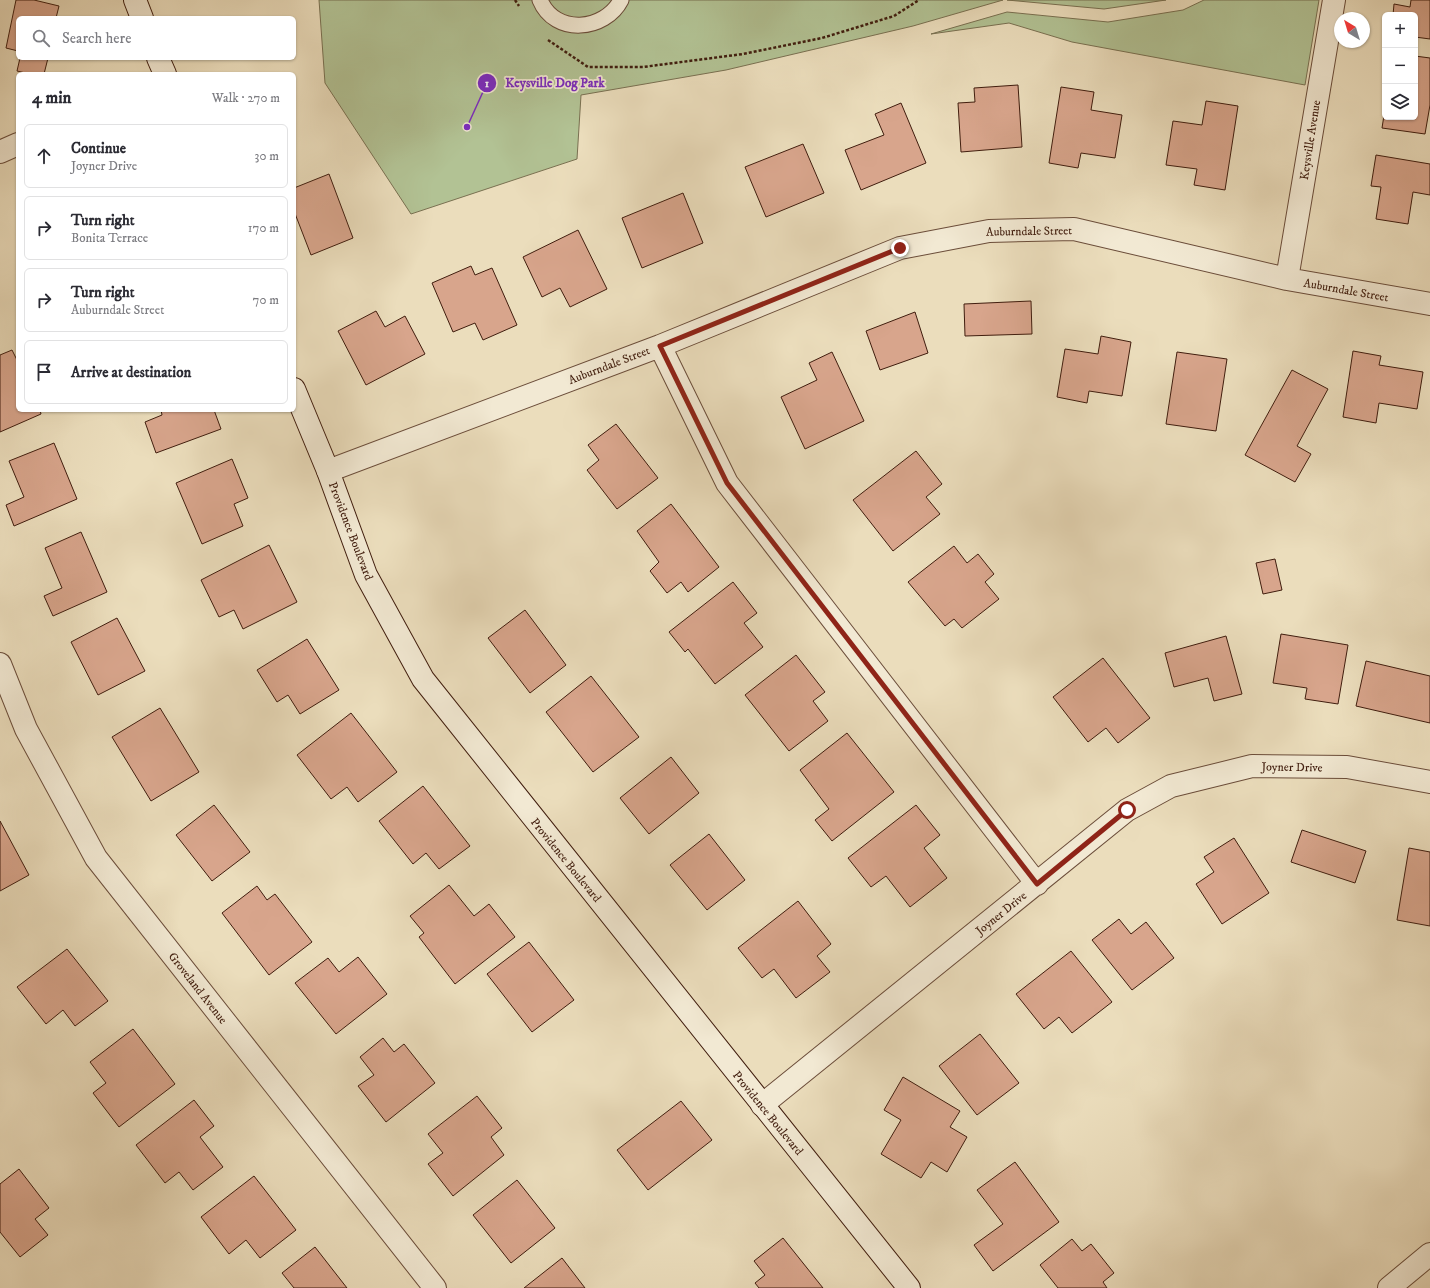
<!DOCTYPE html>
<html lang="en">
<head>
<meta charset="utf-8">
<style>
  :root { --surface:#fff; --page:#f2f2f3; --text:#2b2b33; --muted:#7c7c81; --line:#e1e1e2 }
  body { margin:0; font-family:"IM FELL DW Pica",serif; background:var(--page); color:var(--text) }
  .controls { position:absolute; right:12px; top:12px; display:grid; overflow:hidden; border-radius:6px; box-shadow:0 1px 3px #0004 }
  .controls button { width:36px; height:36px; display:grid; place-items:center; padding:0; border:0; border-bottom:1px solid var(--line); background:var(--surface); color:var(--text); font:20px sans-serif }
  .compass { position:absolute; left:1334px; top:12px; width:36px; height:36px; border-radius:50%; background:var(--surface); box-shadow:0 1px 3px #0004; rotate:322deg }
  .stop { position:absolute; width:12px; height:12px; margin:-9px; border:3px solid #8f2418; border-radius:50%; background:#fff }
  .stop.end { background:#8f2418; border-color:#fff; box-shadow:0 1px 4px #0008 }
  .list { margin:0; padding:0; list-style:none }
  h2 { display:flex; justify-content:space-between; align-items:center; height:52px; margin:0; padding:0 16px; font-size:17px }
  h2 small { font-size:13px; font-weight:400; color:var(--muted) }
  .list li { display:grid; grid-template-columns:26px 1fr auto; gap:12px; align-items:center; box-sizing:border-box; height:64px; margin:0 8px 8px; padding:0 8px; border:1px solid var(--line); border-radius:6px }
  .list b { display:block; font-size:15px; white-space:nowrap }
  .list p { margin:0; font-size:13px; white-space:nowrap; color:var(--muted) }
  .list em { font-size:13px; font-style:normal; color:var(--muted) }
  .icon { flex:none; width:22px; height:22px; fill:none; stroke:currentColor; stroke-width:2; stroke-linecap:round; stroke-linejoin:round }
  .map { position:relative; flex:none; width:1430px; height:1288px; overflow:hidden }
  .search { position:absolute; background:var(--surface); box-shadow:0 1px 3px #0004; left:16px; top:16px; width:280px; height:44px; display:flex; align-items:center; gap:10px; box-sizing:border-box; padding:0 14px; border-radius:6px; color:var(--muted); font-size:15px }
  .panel { position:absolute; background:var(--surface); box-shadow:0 1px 3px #0004; left:16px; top:72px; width:280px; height:340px; border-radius:6px }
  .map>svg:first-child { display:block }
</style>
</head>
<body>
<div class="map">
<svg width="1430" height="1288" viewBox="0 0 1430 1288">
  <rect width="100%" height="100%" fill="#ebddbc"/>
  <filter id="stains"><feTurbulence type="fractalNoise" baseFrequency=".005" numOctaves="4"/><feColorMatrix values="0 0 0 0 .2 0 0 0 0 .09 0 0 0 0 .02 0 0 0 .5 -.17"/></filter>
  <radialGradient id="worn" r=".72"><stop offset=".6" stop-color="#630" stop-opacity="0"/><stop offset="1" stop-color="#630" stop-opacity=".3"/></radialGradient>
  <!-- green -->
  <path fill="#b2c294" stroke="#797051" d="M319,0H1003L913,26L726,70L581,95L577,159L411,214L325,83Z
    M1007,0H1166L1104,9Z
    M1204,0H1319L1305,85L1072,42L1009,23L931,34L1007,12L1108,22L1183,10Z"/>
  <!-- building -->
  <path fill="#d8a58c" stroke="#401d0e" d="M16,0H34L59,6L56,18H18V51L6,48Z
    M1411,0H1430V39L1415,37V15H1393L1394,4L1410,7Z
    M1415,56L1430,58V105L1425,134L1382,128L1385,109V117H1415Z
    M20,58H48L44,74H30L17,71Z
    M1018,85L1022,147L961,152L958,103L975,102L974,88Z
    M1061,87L1094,92L1091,110L1122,115L1115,158L1081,153L1078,168L1049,163Z
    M1206,101L1238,106L1225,190L1194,185L1197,169L1166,165L1173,121L1202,125Z
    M901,103L926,163L861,190L845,150L884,135L875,114Z
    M803,144L824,193L766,217L745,167Z
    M1376,155L1430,164V195L1413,192L1408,224L1376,219L1381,187L1371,186Z
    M329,174L353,238L311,255L294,211V188Z
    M683,193L703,243L642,268L622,218Z
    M578,230L607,289L570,307L560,288L542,297L523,257Z
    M471,266L475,275L492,268L517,325L483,340L475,323L453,332L432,283Z
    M1031,301L1032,334L965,336L964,304Z
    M376,311L385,327L405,316L425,354L366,385L338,331Z
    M915,312L928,353L880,370L866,331Z
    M1101,336L1131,342L1122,396L1089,391L1087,403L1057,397L1065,349L1098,354Z
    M12,350L18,362V410H40L41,414L0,432V355Z
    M1353,351L1381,356L1379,365L1423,372L1417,409L1379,403L1376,423L1343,417Z
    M832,352L864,421L805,449L781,397L817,380L809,363Z
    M1177,352L1227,359L1216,431L1166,424Z
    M1292,370L1328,389L1297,446L1311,454L1295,482L1245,455Z
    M161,410H214L221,429L156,453L145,422L162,415Z
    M616,424L658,478L617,509L587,470L599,460L588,445Z
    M54,443L77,499L14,526L6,505L24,497L9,461Z
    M916,451L942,484L926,497L940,514L893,551L853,500Z
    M232,459L248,498L234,504L243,526L202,544L176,483Z
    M671,504L719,567L688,592L681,582L667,593L650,571L659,562L637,531Z
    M81,532L107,592L53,616L44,596L62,588L45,548Z
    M269,545L297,602L243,629L234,610L219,617L201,580Z
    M954,546L967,563L978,554L994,574L985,582L999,599L962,628L954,619L945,626L908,582Z
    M1275,559L1282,590L1263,594L1256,563Z
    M733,582L757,613L744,623L763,647L715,684L688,649L685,652L669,632Z
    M525,610L566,665L530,693L488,638Z
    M117,618L145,671L98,695L71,642Z
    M1281,634L1348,645L1338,704L1305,699L1307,688L1273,683Z
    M1226,636L1242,694L1214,701L1208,678L1174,687L1165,653Z
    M307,639L339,690L300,714L288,695L277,702L257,670Z
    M796,655L825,692L813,701L828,721L789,751L745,695Z
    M1103,658L1150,718L1118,743L1106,728L1088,742L1053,697Z
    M1366,661L1430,676V723L1356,706Z
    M591,676L639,737L593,772L546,712Z
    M160,708L199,772L151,801L112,737Z
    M351,713L397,772L358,802L347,787L331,799L297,755Z
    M847,733L894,792L832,841L815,820L829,809L800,770Z
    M671,757L699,793L649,834L620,798Z
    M423,786L470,846L439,869L426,853L413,864L379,821Z
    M214,805L250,852L212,881L176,835Z
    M916,805L940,835L924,848L947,878L910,907L886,876L871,887L848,858Z
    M0,821L29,875L0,891Z
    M1302,830L1366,851L1355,883L1291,862Z
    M709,834L745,880L707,910L670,865Z
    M1234,838L1269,893L1222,924L1196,884L1214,872L1204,857Z
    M1409,848L1430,852V926L1397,920Z
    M449,885L474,916L489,904L515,937L455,984L419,937L424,933L410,916Z
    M257,886L267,900L275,894L312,942L269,975L222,913Z
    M798,901L831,944L817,956L830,972L796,998L774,969L762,978L738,948Z
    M1119,919L1131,934L1146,922L1174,958L1132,990L1092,940Z
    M529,942L574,1000L532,1032L487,974Z
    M67,949L108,1001L75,1026L63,1010L46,1024L17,987Z
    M1071,951L1112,1002L1072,1033L1059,1017L1044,1029L1016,994Z
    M358,957L387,994L336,1034L295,983L328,958L339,972Z
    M133,1029L175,1084L119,1127L93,1093L106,1083L90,1062Z
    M980,1034L1019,1083L977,1115L939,1066Z
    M383,1038L394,1052L404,1044L435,1083L386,1122L358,1086L374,1075L360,1057Z
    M903,1077L960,1111L950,1127L967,1137L947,1172L931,1162L921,1178L881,1154L901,1120L884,1110Z
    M477,1096L502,1128L491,1137L504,1155L453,1196L428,1164L443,1153L428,1134Z
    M194,1100L214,1126L200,1137L223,1167L193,1190L179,1172L165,1183L136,1145Z
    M681,1101L712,1140L648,1190L617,1150Z
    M1015,1162L1059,1222L993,1271L974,1245L1003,1224L977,1190Z
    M19,1169L49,1208L35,1219L48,1235L20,1257L0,1232V1184Z
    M254,1176L296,1230L260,1258L246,1240L229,1254L201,1217Z
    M517,1180L555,1228L511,1263L473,1215Z
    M783,1238L823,1288H759L755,1283L765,1275L754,1261Z
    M1072,1239L1082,1251L1091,1244L1114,1273L1103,1282L1107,1288H1058L1040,1265Z
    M315,1247L347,1288H294L282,1273Z
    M562,1258L585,1288H524Z"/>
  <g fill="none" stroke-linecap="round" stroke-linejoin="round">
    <!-- service casing -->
    <g stroke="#6b4d3a" stroke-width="17">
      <path id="service" d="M540,0C555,36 605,31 621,0"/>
    </g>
    <!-- minor casing -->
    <g stroke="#6b4d3a" stroke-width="24">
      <path id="minor" d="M0,152L18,144
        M1287,279L1334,0
        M660,346L727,483L1037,884
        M328,471L660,346L900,248L989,231L1074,229L1287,279L1430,304
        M0,664L26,729L96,858L435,1288
        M762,1105L1127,810L1171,786L1252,766L1347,767L1430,782
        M1389,1288L1430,1254"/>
    </g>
    <!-- secondary casing -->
    <g stroke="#401d0e" stroke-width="24">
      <path id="secondary" d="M135,0L142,18
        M158,58L165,74
        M294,389L328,471L366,575L423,679L909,1288"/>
    </g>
    <!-- path -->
    <path stroke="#401d0e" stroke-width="2.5" stroke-dasharray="3 2" stroke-linecap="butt" d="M515,0L519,6
      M548,40L588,67H643L743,54L822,38L894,16L919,0"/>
    <!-- service -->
    <use href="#service" stroke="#f2e9d3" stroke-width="15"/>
    <!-- minor -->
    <use href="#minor" stroke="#f2e9d3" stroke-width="22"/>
    <!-- secondary -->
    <use href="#secondary" stroke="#f2e9d3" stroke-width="22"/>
  </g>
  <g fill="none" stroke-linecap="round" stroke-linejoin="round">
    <!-- route -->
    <path stroke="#8f2418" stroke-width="5" d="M900,248L660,346L727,483L1037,884L1127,810"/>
  </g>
  <g text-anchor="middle" stroke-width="3.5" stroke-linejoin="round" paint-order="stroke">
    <!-- street labels -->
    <g font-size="12" fill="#401d0e" stroke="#f2e9d3">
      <text transform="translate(1310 140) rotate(-81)" y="4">Keysville Avenue</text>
      <text transform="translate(1029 231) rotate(-1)" y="4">Auburndale Street</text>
      <text transform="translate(1346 290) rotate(10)" y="4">Auburndale Street</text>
      <text transform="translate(609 365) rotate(-21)" y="4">Auburndale Street</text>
      <text transform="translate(351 531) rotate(69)" y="4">Providence Boulevard</text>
      <text transform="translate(1292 767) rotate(1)" y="4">Joyner Drive</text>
      <text transform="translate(566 860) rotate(51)" y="4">Providence Boulevard</text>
      <text transform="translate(1001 913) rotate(-39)" y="4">Joyner Drive</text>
      <text transform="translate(198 988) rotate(52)" y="4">Groveland Avenue</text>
      <text transform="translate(768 1113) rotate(51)" y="4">Providence Boulevard</text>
    </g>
  </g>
  <!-- callouts -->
  <path fill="none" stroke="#7b2cbf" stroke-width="1.5" d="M467 127L487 83"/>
  <g fill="#7b2cbf" stroke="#f2e9d3" stroke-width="1.5">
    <circle cx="467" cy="127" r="4"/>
    <circle cx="487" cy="83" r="10"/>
  </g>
  <g font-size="12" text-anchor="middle" font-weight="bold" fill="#fff">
    <text x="487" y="87">1</text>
  </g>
  <g font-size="13" text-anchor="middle" font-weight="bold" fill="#7b2cbf" stroke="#f2e9d3" stroke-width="3.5" stroke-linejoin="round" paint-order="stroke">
    <text x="555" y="87">Keysville Dog Park</text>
  </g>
  <rect width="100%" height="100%" filter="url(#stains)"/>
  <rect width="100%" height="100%" fill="url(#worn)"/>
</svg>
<div class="controls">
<button>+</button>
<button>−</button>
<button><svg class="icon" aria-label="layers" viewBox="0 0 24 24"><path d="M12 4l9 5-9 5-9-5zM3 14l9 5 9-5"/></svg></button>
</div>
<svg class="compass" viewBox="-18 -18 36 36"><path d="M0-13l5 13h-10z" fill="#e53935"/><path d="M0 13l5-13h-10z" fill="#7c7c81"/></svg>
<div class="stop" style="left:1127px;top:810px"></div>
<div class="stop end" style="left:900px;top:248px"></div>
<div class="search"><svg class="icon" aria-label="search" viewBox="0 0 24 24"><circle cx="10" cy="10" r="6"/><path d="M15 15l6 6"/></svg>Search here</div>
<section class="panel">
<h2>4 min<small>Walk · 270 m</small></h2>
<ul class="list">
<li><svg class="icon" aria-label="ahead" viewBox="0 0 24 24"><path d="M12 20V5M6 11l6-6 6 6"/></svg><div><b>Continue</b><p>Joyner Drive</p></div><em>30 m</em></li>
<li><svg class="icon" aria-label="right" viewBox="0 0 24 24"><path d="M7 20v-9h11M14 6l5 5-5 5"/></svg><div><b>Turn right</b><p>Bonita Terrace</p></div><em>170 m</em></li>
<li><svg class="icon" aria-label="right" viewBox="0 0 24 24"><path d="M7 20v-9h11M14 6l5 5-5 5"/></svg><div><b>Turn right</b><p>Auburndale Street</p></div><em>70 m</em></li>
<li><svg class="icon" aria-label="arrive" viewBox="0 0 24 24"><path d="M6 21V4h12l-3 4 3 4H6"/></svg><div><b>Arrive at destination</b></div></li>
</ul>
</section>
</div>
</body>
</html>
